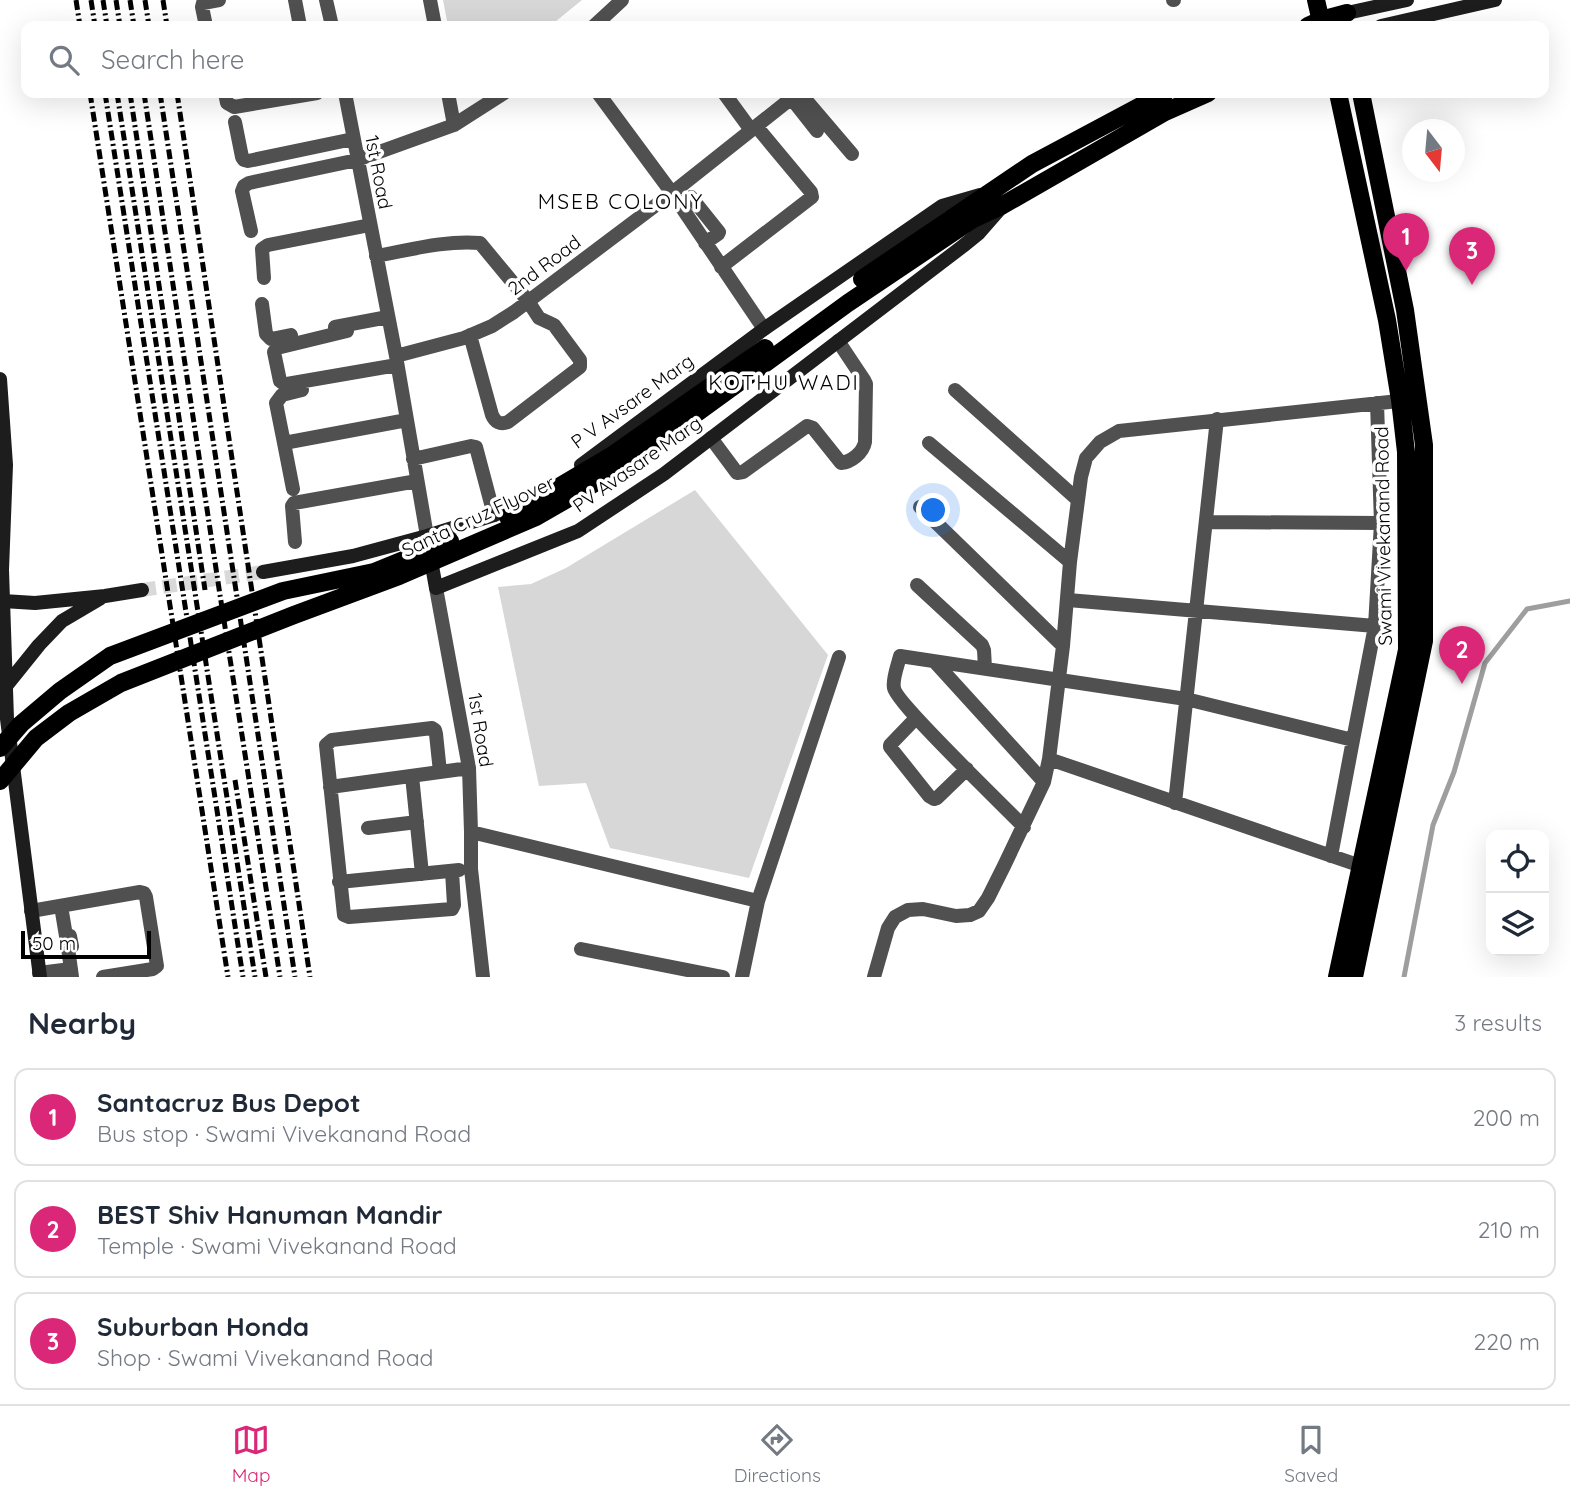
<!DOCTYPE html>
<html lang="en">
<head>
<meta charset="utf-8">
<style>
  :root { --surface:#fff; --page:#f2f2f3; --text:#1f2937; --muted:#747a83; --line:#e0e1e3; --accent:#db2777 }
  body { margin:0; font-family:Quicksand,sans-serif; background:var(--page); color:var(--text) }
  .controls { position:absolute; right:21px; bottom:21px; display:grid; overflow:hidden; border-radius:14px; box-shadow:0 7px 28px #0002 }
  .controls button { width:63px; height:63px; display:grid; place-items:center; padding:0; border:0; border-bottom:2px solid var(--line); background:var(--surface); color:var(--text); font:35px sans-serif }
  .compass { position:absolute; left:1402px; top:119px; width:63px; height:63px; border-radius:50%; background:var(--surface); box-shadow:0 7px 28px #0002; rotate:164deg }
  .scale { position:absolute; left:21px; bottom:18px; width:130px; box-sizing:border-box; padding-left:7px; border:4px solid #000; border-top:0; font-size:19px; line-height:24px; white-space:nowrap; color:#000; -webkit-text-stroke:5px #fff; paint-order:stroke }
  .you { position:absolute; left:934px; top:511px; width:24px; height:24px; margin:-18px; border:5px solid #fff; border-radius:50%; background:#1a73e8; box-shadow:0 0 0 10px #1a73e833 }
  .badge { display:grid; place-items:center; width:46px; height:46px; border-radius:50%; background:var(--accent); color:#fff; font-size:23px; font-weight:700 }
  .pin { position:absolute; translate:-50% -58px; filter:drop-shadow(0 2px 4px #0008) }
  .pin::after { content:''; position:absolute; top:37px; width:24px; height:21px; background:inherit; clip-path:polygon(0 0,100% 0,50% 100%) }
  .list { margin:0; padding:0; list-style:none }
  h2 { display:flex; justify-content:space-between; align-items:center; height:91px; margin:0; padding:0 28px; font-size:30px }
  h2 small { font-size:23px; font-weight:400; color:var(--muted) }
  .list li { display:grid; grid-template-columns:46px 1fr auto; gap:21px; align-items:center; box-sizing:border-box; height:98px; margin:0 14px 14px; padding:0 14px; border:2px solid var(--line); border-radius:14px }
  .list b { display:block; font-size:26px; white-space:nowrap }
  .list p { margin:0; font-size:23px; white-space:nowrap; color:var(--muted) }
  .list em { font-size:23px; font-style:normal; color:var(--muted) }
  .icon { flex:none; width:38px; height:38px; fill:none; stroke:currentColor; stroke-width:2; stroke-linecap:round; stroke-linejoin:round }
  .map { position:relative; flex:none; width:1570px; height:977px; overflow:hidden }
  .search { position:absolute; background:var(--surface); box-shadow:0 7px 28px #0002; left:21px; right:21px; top:21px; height:77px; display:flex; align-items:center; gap:18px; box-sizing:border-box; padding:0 24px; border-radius:14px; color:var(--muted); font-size:26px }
  .sheet { height:427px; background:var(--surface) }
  nav { display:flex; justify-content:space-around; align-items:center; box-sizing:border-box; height:98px; border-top:2px solid var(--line); background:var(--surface); font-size:19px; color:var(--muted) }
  nav a { display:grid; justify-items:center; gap:4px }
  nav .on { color:var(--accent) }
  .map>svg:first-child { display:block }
</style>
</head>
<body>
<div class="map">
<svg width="1570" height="977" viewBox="0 0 1570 977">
  <rect width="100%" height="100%" fill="#fff"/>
  <!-- green -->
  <path fill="#d7d7d7" d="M443,0H582L550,26H448Z
    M695,490L828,655L749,878L610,848L586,783L539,786L498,587L531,584L566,568Z"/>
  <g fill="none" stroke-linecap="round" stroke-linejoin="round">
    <!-- stream -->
    <path stroke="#9e9e9e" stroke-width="5" d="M1404,977L1433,825L1454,772L1485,663L1527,609L1570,601"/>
    <!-- secondary-tunnel -->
    <path stroke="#d9d9d9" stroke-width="14" stroke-dasharray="14 7" stroke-linecap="butt" d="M142,590L263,572"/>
    <!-- street -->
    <path stroke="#505050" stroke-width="14" d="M295,0L300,26
      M326,0L332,26
      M430,0L435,26
      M1173,0H1174
      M206,26L202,7L203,3L219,0
      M594,26L622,0
      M225,93L227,103L234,107L317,93
      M345,93L396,356L427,536
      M448,93L454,125
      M598,93L672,193L764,329
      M724,93L751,130
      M800,93L852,154
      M791,98L817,131
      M235,122L242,157L244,160L248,161L353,139
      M691,197L719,232L718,234L705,243
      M251,231L242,191L244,186L249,183L357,160L454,125L504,93
      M376,256C410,250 445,240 480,243L528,301L539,318L554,325L580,360V367L508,422C500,425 495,422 492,415L470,335
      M721,267L812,197L811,192L756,126
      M264,278L262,249L268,245L370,225
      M262,304L266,334L271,339L291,335
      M335,327L388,317
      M347,331L277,348L274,352L280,381L284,384H287L397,365
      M396,356L464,338L492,326L514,312L672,193L798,93
      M955,390L1078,500
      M711,438L737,473L743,472L807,426L813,428L841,463C851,462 863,453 865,442L866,384L864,380L838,341
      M284,443L276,403L282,395L302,390
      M929,443L1070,562
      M413,459L471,446L476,447L494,515
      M293,489L284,443L407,420
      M920,507L1063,646
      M1206,522L1381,523
      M295,542L292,506L294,503L417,481
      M917,585L982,645L984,650L985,668
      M436,588L469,768L471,832L758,901L839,657
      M1068,600L1375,626
      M934,661L1044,782
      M916,718L890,745V747L929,796L934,799L937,798L967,769
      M1049,759L1361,866
      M440,772L436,734L435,730L432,728L332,740L326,745L344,915L349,917L452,909L454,905L452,871
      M412,776L422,874
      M330,787L469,768
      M1175,803L1217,419
      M1024,827C1006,808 896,703 894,688C892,679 898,665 900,656L1186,699L1353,740L1375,626L1381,523L1377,403
      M368,828L417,822
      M471,832V869L483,977
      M1331,856L1353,740
      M339,882L459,870
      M61,906L66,936H70L72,946L68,948L72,977
      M31,911L140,892L144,893L146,897L157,966L153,969L103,977
      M581,949L723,977
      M39,973L71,969
      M742,977L758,901
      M874,977L888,928L895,917L908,910L923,909L956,916L970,915L979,911L988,898L1004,866L1044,782L1049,759L1063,646L1070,562L1081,477L1086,458L1100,442L1119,431L1408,400"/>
    <!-- secondary -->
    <path stroke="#1d1d1d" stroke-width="14" d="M1347,13L1407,0
      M1381,26L1495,0
      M0,379L6,465L2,570L7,719L40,977
      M581,465L764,329L942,206L980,195
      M430,555L436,588L578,531L664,474L963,246L979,233L1000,209
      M263,572L353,556L427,536L494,515L517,505
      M3,601L35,603L105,596L142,590
      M6,686L39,645L62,621L101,598"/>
    <!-- primary -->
    <path stroke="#000" stroke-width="18" d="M1316,0L1322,26
      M1308,26L1321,20L1347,13
      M862,279L1032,164L1165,93
      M508,517L611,456L765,348
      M0,748L21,724L60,691L110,656L283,591L374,572L450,541
      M0,781L36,738L69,713L121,683L294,615L399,576L536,517L621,468L848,303L973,219L1003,205L1165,112L1208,93
      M1337,977L1407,650L1406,452L1400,400L1387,320L1338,93
      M1354,977L1424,641V445L1405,310L1361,93"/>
    <!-- rail -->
    <path stroke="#000" stroke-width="5" stroke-dasharray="10 3.5 2 3.5" stroke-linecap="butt" d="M76,0L80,26
      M91,0L95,26
      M103,0L107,26
      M116,0L120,26
      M130,0L134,26
      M145,0L149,26
      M163,0L167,26
      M90,93L228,977
      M105,93L243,977
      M117,93L255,977
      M130,93L205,590
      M144,93L220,595L280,977
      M160,93L295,977
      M177,93L310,977
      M235,780L266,977"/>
  </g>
  <g text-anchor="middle" stroke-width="7" stroke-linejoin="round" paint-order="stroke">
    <!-- street labels -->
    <g font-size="19" fill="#000" stroke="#fff">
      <text transform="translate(379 172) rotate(79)" y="7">1st Road</text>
      <text transform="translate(544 265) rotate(-37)" y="7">2nd Road</text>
      <text transform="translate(632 401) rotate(-36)" y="7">P V Avsare Marg</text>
      <text transform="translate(637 464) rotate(-35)" y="7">PV Avasare Marg</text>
      <text transform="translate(478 516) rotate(-25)" y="7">Santa Cruz Flyover</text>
      <text transform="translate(1383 536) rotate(-91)" y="7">Swami Vivekanand Road</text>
      <text transform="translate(481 730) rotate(81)" y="7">1st Road</text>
    </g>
    <!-- neighbourhood labels -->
    <g font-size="21" letter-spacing="2" fill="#000" stroke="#fff">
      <text x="621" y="209">MSEB COLONY</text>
      <text x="784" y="390">KOTHU WADI</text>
    </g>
  </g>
</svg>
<div class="controls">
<button><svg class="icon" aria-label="locate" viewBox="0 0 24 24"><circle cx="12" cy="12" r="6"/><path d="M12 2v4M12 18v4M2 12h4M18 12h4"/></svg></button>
<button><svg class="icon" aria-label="layers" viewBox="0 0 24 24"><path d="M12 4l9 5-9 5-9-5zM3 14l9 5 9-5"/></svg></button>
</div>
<svg class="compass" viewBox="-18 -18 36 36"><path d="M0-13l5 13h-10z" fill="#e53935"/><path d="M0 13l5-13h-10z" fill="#747a83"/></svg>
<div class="scale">50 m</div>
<div class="you"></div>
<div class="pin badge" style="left:1406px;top:271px">1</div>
<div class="pin badge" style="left:1462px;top:684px">2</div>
<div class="pin badge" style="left:1472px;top:285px">3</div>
<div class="search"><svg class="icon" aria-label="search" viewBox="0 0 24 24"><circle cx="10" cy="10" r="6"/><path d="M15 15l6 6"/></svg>Search here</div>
</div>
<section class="sheet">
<h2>Nearby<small>3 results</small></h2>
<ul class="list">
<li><span class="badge">1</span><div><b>Santacruz Bus Depot</b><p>Bus stop · Swami Vivekanand Road</p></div><em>200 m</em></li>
<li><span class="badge">2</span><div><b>BEST Shiv Hanuman Mandir</b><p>Temple · Swami Vivekanand Road</p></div><em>210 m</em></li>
<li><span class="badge">3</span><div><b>Suburban Honda</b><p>Shop · Swami Vivekanand Road</p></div><em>220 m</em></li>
</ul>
</section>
<nav>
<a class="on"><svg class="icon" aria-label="map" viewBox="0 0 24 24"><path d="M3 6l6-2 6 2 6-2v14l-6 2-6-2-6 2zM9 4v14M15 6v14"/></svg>Map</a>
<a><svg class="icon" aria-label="directions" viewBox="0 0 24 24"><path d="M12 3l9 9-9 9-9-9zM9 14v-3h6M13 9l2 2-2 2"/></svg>Directions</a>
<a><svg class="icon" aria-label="saved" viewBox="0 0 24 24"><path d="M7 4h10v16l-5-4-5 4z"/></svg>Saved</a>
</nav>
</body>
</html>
